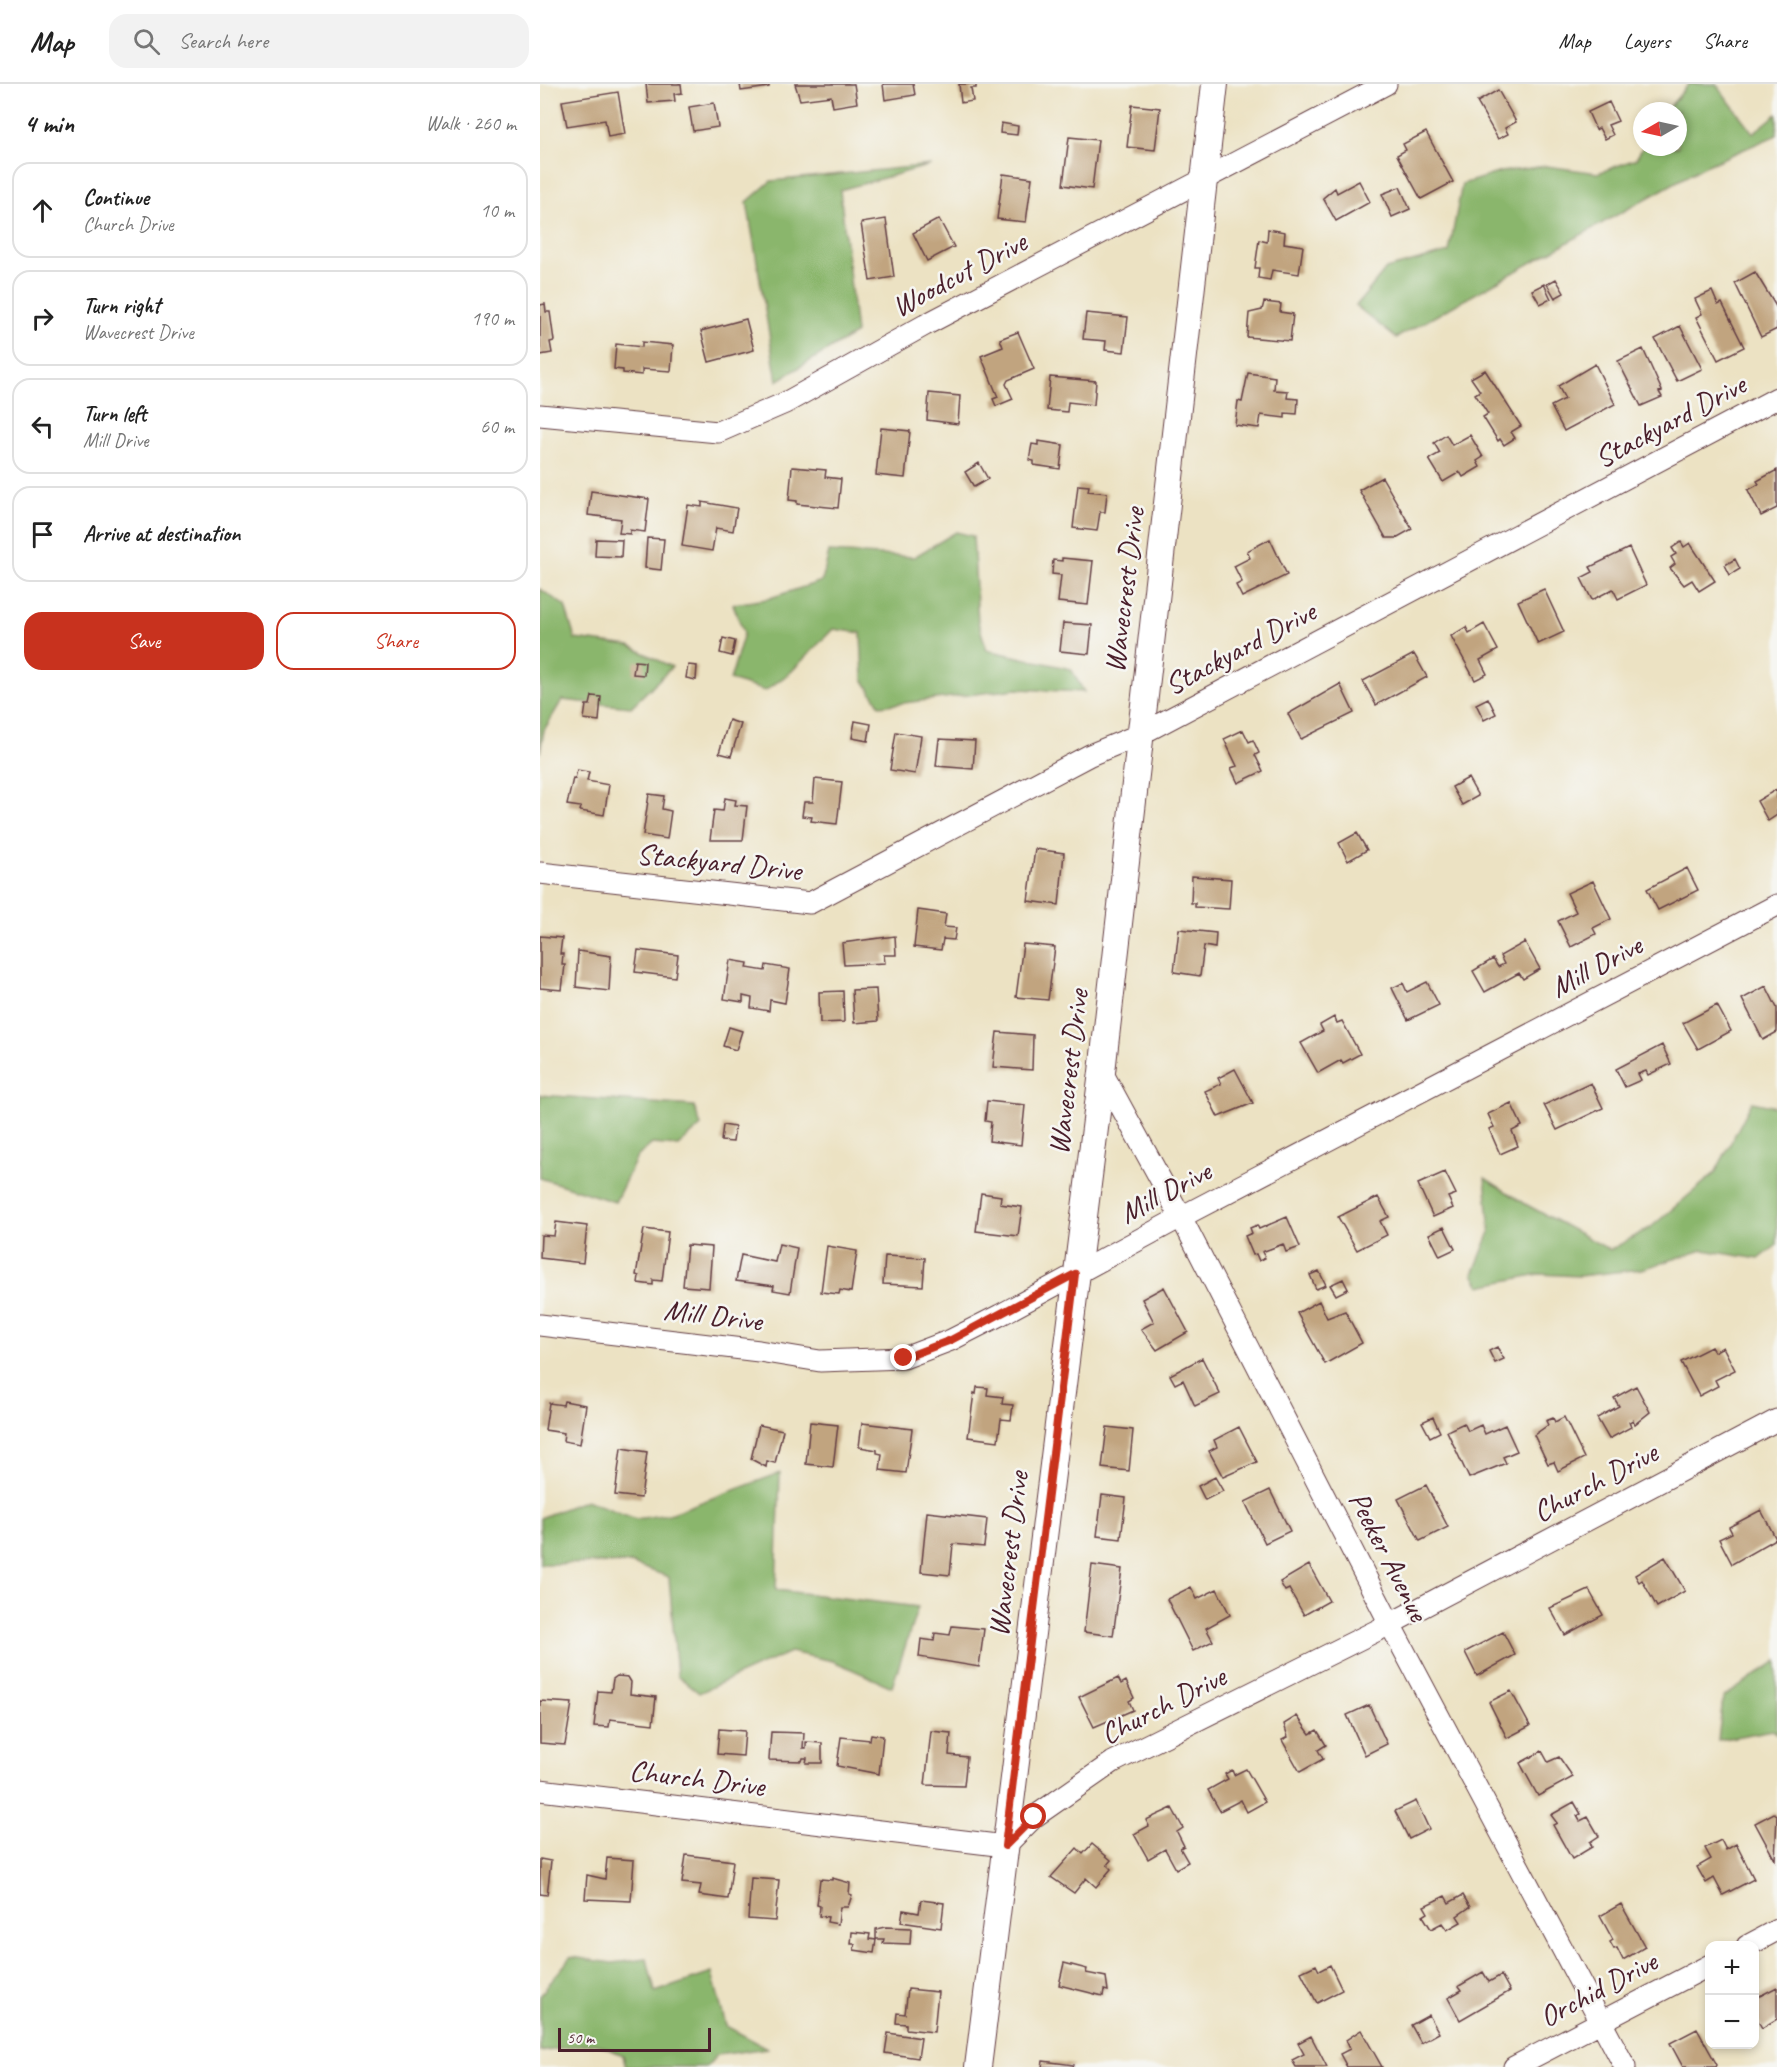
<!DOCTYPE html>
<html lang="en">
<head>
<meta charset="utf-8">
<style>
  :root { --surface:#fff; --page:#f2f2f2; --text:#222; --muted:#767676; --line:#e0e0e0; --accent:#c8321e }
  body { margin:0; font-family:Caveat,sans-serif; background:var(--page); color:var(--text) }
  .controls { position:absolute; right:18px; bottom:18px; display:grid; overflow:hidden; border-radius:12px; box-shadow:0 3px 9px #0003 }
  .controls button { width:54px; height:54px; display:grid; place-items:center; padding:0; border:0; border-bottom:2px solid var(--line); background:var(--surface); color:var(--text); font:30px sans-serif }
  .compass { position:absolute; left:1093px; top:18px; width:54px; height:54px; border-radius:50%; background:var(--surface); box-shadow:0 3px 9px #0003; rotate:261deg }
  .scale { position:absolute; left:18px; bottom:15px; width:153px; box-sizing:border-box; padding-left:6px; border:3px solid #4a1f2b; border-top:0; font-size:16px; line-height:21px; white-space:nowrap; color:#4a1f2b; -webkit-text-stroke:4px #f6f6f2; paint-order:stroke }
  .stop { position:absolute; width:18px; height:18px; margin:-14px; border:4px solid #c8321e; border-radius:50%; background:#fff }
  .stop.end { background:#c8321e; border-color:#fff; box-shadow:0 2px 6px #0008 }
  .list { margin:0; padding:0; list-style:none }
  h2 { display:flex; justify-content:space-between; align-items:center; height:78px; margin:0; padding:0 24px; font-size:26px }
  h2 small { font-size:20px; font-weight:400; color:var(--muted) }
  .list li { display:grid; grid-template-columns:39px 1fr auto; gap:18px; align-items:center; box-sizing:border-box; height:96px; margin:0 12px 12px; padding:0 12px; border:2px solid var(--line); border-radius:18px }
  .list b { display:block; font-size:22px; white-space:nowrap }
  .list p { margin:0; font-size:20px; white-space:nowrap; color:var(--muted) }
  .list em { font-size:20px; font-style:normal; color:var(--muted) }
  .actions { display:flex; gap:12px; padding:18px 24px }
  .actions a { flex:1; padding:14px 0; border:2px solid var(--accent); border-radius:18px; text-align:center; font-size:21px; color:var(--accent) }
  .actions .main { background:var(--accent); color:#fff }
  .icon { flex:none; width:33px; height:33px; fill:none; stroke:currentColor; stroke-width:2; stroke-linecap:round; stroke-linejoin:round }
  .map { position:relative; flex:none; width:1237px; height:1983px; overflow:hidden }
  header { display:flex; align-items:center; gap:36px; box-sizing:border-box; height:84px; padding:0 30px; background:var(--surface); border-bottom:2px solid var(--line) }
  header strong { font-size:28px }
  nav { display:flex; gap:33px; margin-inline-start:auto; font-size:21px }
  .search { width:420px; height:54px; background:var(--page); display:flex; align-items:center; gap:15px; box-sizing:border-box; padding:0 21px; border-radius:18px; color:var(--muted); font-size:22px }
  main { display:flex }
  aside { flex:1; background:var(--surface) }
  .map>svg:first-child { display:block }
</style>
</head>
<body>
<header>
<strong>Map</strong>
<div class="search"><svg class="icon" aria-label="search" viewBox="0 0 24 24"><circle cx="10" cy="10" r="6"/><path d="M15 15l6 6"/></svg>Search here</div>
<nav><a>Map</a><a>Layers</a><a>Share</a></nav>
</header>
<main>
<aside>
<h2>4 min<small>Walk · 260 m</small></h2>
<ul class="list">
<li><svg class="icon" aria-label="ahead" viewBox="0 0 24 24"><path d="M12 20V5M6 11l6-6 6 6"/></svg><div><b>Continue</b><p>Church Drive</p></div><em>10 m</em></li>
<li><svg class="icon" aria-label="right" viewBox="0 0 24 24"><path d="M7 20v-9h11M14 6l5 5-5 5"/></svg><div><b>Turn right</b><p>Wavecrest Drive</p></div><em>190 m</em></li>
<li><svg class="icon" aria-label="left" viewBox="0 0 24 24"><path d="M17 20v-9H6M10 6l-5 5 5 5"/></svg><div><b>Turn left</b><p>Mill Drive</p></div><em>60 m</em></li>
<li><svg class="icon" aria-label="arrive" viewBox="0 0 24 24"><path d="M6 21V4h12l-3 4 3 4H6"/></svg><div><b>Arrive at destination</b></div></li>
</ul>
<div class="actions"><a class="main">Save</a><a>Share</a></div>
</aside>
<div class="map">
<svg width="1237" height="1983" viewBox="0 0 1237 1983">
  <rect width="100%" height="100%" fill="#f6f6f2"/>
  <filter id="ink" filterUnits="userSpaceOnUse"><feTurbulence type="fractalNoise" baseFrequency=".0167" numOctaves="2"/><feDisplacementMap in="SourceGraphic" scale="12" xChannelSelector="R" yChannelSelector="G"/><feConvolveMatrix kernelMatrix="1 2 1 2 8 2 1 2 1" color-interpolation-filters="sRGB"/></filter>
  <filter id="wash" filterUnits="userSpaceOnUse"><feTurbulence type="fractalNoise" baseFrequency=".008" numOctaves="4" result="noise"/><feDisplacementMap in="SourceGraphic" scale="24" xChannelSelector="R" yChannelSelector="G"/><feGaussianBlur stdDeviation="1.35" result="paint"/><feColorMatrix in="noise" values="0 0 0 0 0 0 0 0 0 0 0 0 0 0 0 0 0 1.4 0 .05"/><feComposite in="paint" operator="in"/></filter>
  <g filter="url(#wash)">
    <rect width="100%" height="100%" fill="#ece2c3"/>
    <!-- forest -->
    <path fill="#8ab66c" stroke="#6a6a4c" stroke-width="1.5" d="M1149,0H1176L1213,49L1237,30V51L1163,83L856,254L816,222L846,185L909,168L922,100L961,88L1006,82L1058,89L1096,75L1103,63H1138V27H1126Z
      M391,81L300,106L316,249L237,297L207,118L231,97Z
      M416,448L433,452L438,538L447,566L531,585L544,608L476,605L340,622L323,595L321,549L293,545L251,588L225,607L190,596L204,549L193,520L227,515L282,497L289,468L374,473Z
      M0,505L25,522L35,555L90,562L132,583L91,623L22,616L4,646L0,669Z
      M0,1011L154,1022L161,1042L138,1062L112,1060L97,1073L75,1118L0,1094Z
      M1212,1018L1237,1023V1161L1219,1175L1163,1166L1102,1185L1039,1192L999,1190L940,1202L933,1190L950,1148L945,1094L987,1121L1070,1166L1110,1144L1175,1089Z
      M240,1389L236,1506L378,1523L352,1603L293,1577L250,1568L159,1609L137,1591L129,1493L90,1479L0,1480V1434L46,1416L96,1435L129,1430Z
      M1237,1577V1650L1233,1646L1178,1656L1183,1614Z
      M31,1873L72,1879L107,1875L115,1908L172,1889L186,1942L227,1964L177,1971L166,1983H86L83,1971L55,1959L0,1968V1911Z"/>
    <g id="blocks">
      <!-- building -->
      <path fill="#c1a47f" d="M106,0H141L142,9L134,10L135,17L108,19Z
        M200,0H229V3L201,7Z
        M255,0H314L317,19L293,23L291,12L260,16Z
        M343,0H373L375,11L345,16Z
        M419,0H436V4H431L433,17L421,19Z
        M958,6L976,38L965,44L968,50L958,55L937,18Z
        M78,8L85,50L68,53L65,36L27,42L22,17Z
        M1069,18L1078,37L1068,41L1073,51L1065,55L1059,44L1056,46L1048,28Z
        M174,19L178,43L153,47L149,23Z
        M592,21L620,24L615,66L587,63Z
        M461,39L478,42L477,51L460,49Z
        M886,48L913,98L881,115L857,71L866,66L863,60Z
        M529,53L558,56L552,105L523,101Z
        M463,90L492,94L486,138L457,135Z
        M819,97L830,118L796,137L783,114L795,104L797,109Z
        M860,103L870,125L852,133L842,110Z
        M346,135L354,193L330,197L321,139Z
        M399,135L414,163L387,177L373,149Z
        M728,145L745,148L744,159L763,162L759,190L732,186L730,196L718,194L719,184H715L719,156L727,158Z
        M1215,188L1237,224V245L1221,253L1195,199Z
        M1016,195L1024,209L1015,214L1007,200Z
        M1004,200L1011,215L1000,220L992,206Z
        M1172,207L1178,221L1182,219L1204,263L1178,276L1156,233L1162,230L1155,215Z
        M724,218L741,220L740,228L753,230L750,257L707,253L709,229L722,226Z
        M5,220L6,228H10L14,257L10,258L12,269L0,271V221Z
        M546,229L588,233L584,268L565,266L566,257L543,255Z
        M206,235L214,266L169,278L161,247Z
        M1140,242L1162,285L1137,297L1115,255Z
        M478,248L494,285L468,296L466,300L473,315L456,322L453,315L458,313L441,272L463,263L460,255Z
        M102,258L133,261L131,287L102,285V291L83,289V286L74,285L76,260L102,263Z
        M1103,265L1122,307L1119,308L1122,313L1101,322L1078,277Z
        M1055,280L1075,320L1024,347L1011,322L1025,315L1018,302Z
        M945,286L981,342L971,348L975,354L964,361L960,355L958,357L943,333L948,330L935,310L940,307L931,294Z
        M708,289L735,293L734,306L748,307L747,314L758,315L757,330L745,329V334L721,331L719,344L695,341L698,317L702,318Z
        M510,293L556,297L554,321L528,318L527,328L507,326Z
        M389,309L420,312L418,340L387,336Z
        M341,344L370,347L365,394L336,391Z
        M906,351L912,361L930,351L943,373L937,377L940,383L923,393L920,388L903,398L889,375L900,369L894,359Z
        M498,357L523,361L520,385L494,381V377L489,376L492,360L498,361Z
        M439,379L448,395L434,403L425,388Z
        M252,383L286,386L285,393L301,395L298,424L257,420V417L249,416Z
        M1237,386V424L1221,432L1208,406L1219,400L1217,397Z
        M842,393L872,445L856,454H846L819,406Z
        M538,401L549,402L548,407L567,409L565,428H560L557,447L533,444Z
        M51,407L109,415L105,448L90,446V450L79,449L81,435L48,431Z
        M162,418L197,424L193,447L176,444L172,467L142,462L148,421L162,423Z
        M107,454L124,455L121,486L105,484Z
        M56,455L82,456L81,473L55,472Z
        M730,455L747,491L702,513L696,501L702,498L694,482L710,474L707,467Z
        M1141,458L1144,463L1150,459L1175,497L1159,507L1152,496L1144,501L1130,484L1135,480L1131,473L1136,470L1132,464Z
        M1089,464L1106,501L1078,515L1073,505L1052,516L1041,494L1053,488L1050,483Z
        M522,474L553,477L548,521L518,518L521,491L512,490L513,476L522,477Z
        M1195,475L1200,485L1190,491L1185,481Z
        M1004,505L1024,548L998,560L978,517Z
        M523,539L552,541L549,570L520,567Z
        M944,540L958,566L940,576L947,590L935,596L911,552L926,543L929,549Z
        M183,554L195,557L192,572L180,569Z
        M874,570L887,593L836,621L823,597Z
        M95,577L105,578L104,591L93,590Z
        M148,581L157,582L156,596L146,594Z
        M800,600L814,629L761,655L748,630Z
        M52,612L61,613L59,637L44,635L46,621H50Z
        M948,614L956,630L944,636L936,620Z
        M189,636L201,640L191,672L179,669Z
        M315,637L331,640L328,657L312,654Z
        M703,646L709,658L713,656L719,669L715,671L723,687L698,699L691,684L697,682L684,655Z
        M356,648L381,652L375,690L350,686Z
        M399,655L435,657L433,685L396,682Z
        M37,686L49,688L47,697L69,701L64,731L40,727L41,723L27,721L33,694L35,695Z
        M928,694L938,712L922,721L912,703Z
        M275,695L302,698L297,740L271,737L272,733L262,732L264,718H273Z
        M1237,705V731L1228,737L1217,717Z
        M109,710L124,712L122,725L131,727L127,755L103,751Z
        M185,714L196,716L195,721L207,722L203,756H170L174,726L183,727Z
        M817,749L827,766L808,777L799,759Z
        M495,765L524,769L519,821L488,817Z
        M1147,784L1158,806L1118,826L1107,805Z
        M652,792L691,795L689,825L655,823V819H651Z
        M1053,797L1071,835L1053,844L1056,850L1031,863L1018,837L1036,828L1027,809Z
        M378,826L406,830L404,843L416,844L414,856L403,855L401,866L374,863Z
        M639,845L676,849L675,864L664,862L660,892L634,888Z
        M0,852L22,854L20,870H23L22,881H25L22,906L0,904Z
        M355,852L356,871H344L345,879L304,881L302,859Z
        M985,858L1000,885L983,895L979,889L945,908L933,887L953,875L958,883L964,880L960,872Z
        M483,860L515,863L508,916L476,913Z
        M98,866L138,871L135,893L95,888Z
        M38,867L71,872L69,907L36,903Z
        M190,876L208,879L207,884L225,887L226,881L250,885L245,919L230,916L229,927L211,924L212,914L203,912V918L184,915Z
        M887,898L899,921L868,936L852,904L863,899L867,908Z
        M1226,902L1237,924V948L1223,956L1202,915Z
        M336,905L338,937L314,939L312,906Z
        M303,907L304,938L280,939L279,908Z
        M1177,921L1191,947L1158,965L1143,939Z
        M794,933L797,939L802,937L820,970L803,979L801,976L778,989L761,959L783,947L780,941Z
        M189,943L202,947L196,966L183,962Z
        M457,948L493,951L492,986L453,983Z
        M1122,961L1131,980L1108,991L1106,987L1098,990L1101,996L1085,1003L1076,985Z
        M695,985L713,1019L678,1033L665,1007L681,1000L678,994Z
        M1051,999L1063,1024L1017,1046L1004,1021Z
        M447,1017L485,1021L481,1061L449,1057L451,1038L445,1037Z
        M971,1019L982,1042L972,1047L978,1062L960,1070L949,1045L954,1043L948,1030Z
        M183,1041L195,1043L193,1058L181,1057Z
        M905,1088L916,1110L908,1113L913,1124L893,1133L878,1100Z
        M441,1109L461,1112L460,1120L482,1123L478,1152L436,1147Z
        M838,1113L849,1133L840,1137L847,1151L817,1166L798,1133Z
        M747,1133L760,1163L746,1168L743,1160L722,1168L725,1174L719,1177L716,1170L713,1171L705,1152L712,1149L710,1144L717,1141L719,1145Z
        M16,1138L47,1142L43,1179L0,1174L1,1151L14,1152Z
        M904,1143L915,1165L900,1172L889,1150Z
        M104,1145L128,1148L122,1197L113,1196V1201L98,1199L99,1192L96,1191Z
        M239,1160L257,1164L250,1209L233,1206L234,1202L196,1197L201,1171L235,1178Z
        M147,1161L172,1163L169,1204L143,1202Z
        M287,1162L317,1167L311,1208L300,1206L299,1210L281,1208Z
        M345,1172L385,1174L383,1202L343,1200Z
        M779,1187L786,1201L776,1205L770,1191Z
        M803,1195L808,1205L796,1211L790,1201Z
        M624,1203L648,1248L617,1266L601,1245L614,1238L602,1215Z
        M779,1217L787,1234L805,1227L822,1259L785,1280L757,1229Z
        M957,1263L964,1275L955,1279L949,1267Z
        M1171,1263L1174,1268L1183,1263L1195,1286L1175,1296L1178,1302L1159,1312L1141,1278Z
        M662,1274L680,1310L655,1322L643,1296L635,1300L630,1291Z
        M1096,1302L1110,1328L1095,1340L1093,1336L1089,1338L1091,1343L1069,1355L1057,1334L1079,1322L1074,1314Z
        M437,1303L448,1304L447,1311L463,1313L462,1320L473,1321L471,1336L461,1335L458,1357L428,1353L434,1309L436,1310Z
        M24,1317L46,1321L40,1360L23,1357L24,1349L5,1346L9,1319L23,1321Z
        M893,1333L900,1348L890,1353L882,1338Z
        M1024,1333L1044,1374L1018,1387L1014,1378L1008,1380L994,1351L1008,1341L1006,1337L1013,1334L1015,1338Z
        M270,1338L298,1341L293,1383L266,1380Z
        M322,1339L372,1345L366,1389L340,1386L342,1370L337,1369V1366L319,1363Z
        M924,1339L928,1347L941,1341L945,1350L965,1341L977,1367L963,1373L966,1379L929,1394L907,1347Z
        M219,1341L243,1346L235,1379L227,1377L226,1383L211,1375Z
        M567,1343L593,1346L589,1387L562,1384Z
        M699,1343L717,1378L683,1393L669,1367L677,1363L674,1356Z
        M81,1364L107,1368L101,1414L75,1411Z
        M675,1393L683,1407L665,1416L658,1402Z
        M886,1401L908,1443L880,1457L858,1415Z
        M730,1406L750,1447L725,1459L705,1418Z
        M562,1411L586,1414L581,1455L557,1452Z
        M1221,1426L1236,1455L1192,1480L1179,1455L1192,1449L1189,1443Z
        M387,1428L447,1435L444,1463L413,1460L410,1491L381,1488Z
        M1125,1473L1145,1507L1117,1523L1102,1496L1099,1498L1095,1491Z
        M552,1481L582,1485L573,1552L544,1548Z
        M769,1481L789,1517L764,1531L749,1505L745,1507L740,1498Z
        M651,1503L657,1515L677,1505L690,1531L666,1544L673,1557L653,1567L627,1515Z
        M1049,1506L1063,1531L1025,1551L1010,1524Z
        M412,1542L444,1545L439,1583L379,1573L381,1555L394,1557L395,1549L410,1551Z
        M963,1548L975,1571L937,1592L925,1568Z
        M77,1592L88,1593L91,1598L90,1610L116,1613L113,1640L70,1635L69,1643L54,1642L58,1607L71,1608L73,1595Z
        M578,1594L581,1600L586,1597L594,1614L589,1617L593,1626L554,1643L539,1613Z
        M971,1607L990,1642L967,1654L949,1618Z
        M0,1617L32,1619L25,1661L0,1659Z
        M829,1621L847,1660L825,1671L807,1631Z
        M757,1632L770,1650L777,1646L786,1661L778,1666L783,1675L760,1688L742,1656L748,1653L744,1640Z
        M179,1645L205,1647L203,1672L177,1670Z
        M391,1647L411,1649L409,1671L427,1673L424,1702L385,1701Z
        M231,1648L264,1649L263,1664H266V1658L282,1659V1679H266L267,1674H263L262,1677L229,1676Z
        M331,1650L343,1652L339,1690L297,1682L301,1653L330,1656Z
        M1002,1667L1008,1678L1019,1673L1033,1693L998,1712L980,1679Z
        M706,1685L725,1718L707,1728L701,1716L680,1727L668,1706L688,1695L685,1690L692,1686L694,1691Z
        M876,1717L889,1745L869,1755L855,1727Z
        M1034,1718L1041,1730L1037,1732L1040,1737L1048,1733L1059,1752L1050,1758L1052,1763L1032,1775L1013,1741L1017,1739L1011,1731Z
        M632,1724L643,1744L637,1748L644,1762L640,1764L648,1778L636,1785L625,1765L608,1775L594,1750L609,1742L606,1736Z
        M1234,1729L1237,1731L1235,1776L1215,1739Z
        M1181,1756L1186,1766L1196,1760L1214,1795L1183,1811L1174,1794L1166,1799L1157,1783L1171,1775L1165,1764Z
        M552,1760L571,1776L567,1781L571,1785L556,1803L546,1794L534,1809L511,1793L537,1764L543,1770Z
        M146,1771L193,1777L188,1815L159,1811L161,1801L142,1799Z
        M67,1774L94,1776L91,1817L45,1815L47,1791L65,1795Z
        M0,1775L11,1777L7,1811L0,1810Z
        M211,1794L239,1796L235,1837L208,1835Z
        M292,1794L310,1799L309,1810L312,1811L308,1823H300L298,1840L287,1838L288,1833L279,1832L280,1822L277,1821L280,1795L292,1796Z
        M923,1811L930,1823L917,1832L921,1838L907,1846L902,1839L891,1845L883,1832L888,1829L884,1822L905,1812L909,1819Z
        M381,1816L404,1819L401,1844L361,1838L363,1826L379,1829Z
        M1081,1820L1105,1863L1083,1876L1077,1864L1074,1865L1070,1858L1073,1856L1060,1832Z
        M345,1843L371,1844L370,1860L343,1859L344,1855H336V1845Z
        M312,1848L330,1850L329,1855L336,1856L334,1869L314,1866L315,1860H311Z
        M524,1879L547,1885L546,1889L566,1893L568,1907L564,1906L563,1912L519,1901Z
        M776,1881L779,1887L790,1881L802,1906L777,1919L761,1888Z
        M943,1888L949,1898L961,1891L970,1907L920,1936L908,1914L922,1906L919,1902Z
        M1237,1903V1935L1222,1944L1214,1930V1915Z
        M368,1905L398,1908L394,1948L366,1945V1940L356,1939L357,1929L365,1930Z
        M889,1931L899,1949L881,1959L871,1941Z
        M1157,1945L1177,1981L1176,1983H1143L1130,1959Z
        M821,1946L842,1983H807L800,1970L810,1965L806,1956Z
        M348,1949L381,1954L378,1974L345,1969Z
        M771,1952L787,1983H756L752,1976L764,1970L758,1959Z
        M503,1977L534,1981L533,1983H502Z"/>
    </g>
  </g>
  <g filter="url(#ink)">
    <use href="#blocks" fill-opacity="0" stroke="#623c42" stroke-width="1.5"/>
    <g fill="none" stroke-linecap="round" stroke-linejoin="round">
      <!-- minor casing -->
      <g stroke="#623c42" stroke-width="23">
        <path id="minor" d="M0,331L178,348L245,319L385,241L846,0
          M0,789L270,819L550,671L601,650L1237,314
          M562,988L641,1133L850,1540L1085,1983
          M0,1241L219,1267L280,1277L364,1274L411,1256L460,1231L641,1133L1237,821
          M0,1706L465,1762L494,1733L573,1678L850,1540L1237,1336
          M1207,1862L1237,1846
          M974,1983L1170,1881"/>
      </g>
      <!-- tertiary casing -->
      <g stroke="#623c42" stroke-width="28">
        <path id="tertiary" d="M438,1983L562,988L675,0"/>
      </g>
      <!-- minor -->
      <use href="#minor" stroke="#fff" stroke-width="21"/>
      <!-- tertiary -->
      <use href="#tertiary" stroke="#fff" stroke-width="26"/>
    </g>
  </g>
  <g fill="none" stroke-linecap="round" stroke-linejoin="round" filter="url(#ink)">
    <!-- route -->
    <path stroke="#c8321e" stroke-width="8" d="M364,1274L411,1256L535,1190L465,1762L494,1733"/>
  </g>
  <g text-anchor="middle" stroke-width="5" stroke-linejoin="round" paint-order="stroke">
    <!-- street labels -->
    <g font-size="30" fill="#4a1f2b" stroke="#f6f6f2">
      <text transform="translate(419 190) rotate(-28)" y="10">Woodcut Drive</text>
      <text transform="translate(1130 337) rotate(-28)" y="10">Stackyard Drive</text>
      <text transform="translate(584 506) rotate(-83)" y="10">Wavecrest Drive</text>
      <text transform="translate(700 564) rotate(-28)" y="10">Stackyard Drive</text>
      <text transform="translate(179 778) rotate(6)" y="10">Stackyard Drive</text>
      <text transform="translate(1056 882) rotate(-28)" y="10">Mill Drive</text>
      <text transform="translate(528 988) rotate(-83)" y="10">Wavecrest Drive</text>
      <text transform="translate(625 1108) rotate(-28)" y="10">Mill Drive</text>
      <text transform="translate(173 1231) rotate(7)" y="10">Mill Drive</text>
      <text transform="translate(1055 1398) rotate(-28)" y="10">Church Drive</text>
      <text transform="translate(468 1470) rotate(-83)" y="10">Wavecrest Drive</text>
      <text transform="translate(849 1472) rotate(63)" y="10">Peeker Avenue</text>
      <text transform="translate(623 1621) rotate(-27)" y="10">Church Drive</text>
      <text transform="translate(157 1694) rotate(7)" y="10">Church Drive</text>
      <text transform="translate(1058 1905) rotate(-28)" y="10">Orchid Drive</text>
    </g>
  </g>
</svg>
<div class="controls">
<button>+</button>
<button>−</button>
</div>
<svg class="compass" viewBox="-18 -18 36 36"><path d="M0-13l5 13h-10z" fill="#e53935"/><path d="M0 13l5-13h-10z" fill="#767676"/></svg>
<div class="scale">50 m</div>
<div class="stop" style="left:494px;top:1733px"></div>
<div class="stop end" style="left:364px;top:1274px"></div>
</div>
</main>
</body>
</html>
